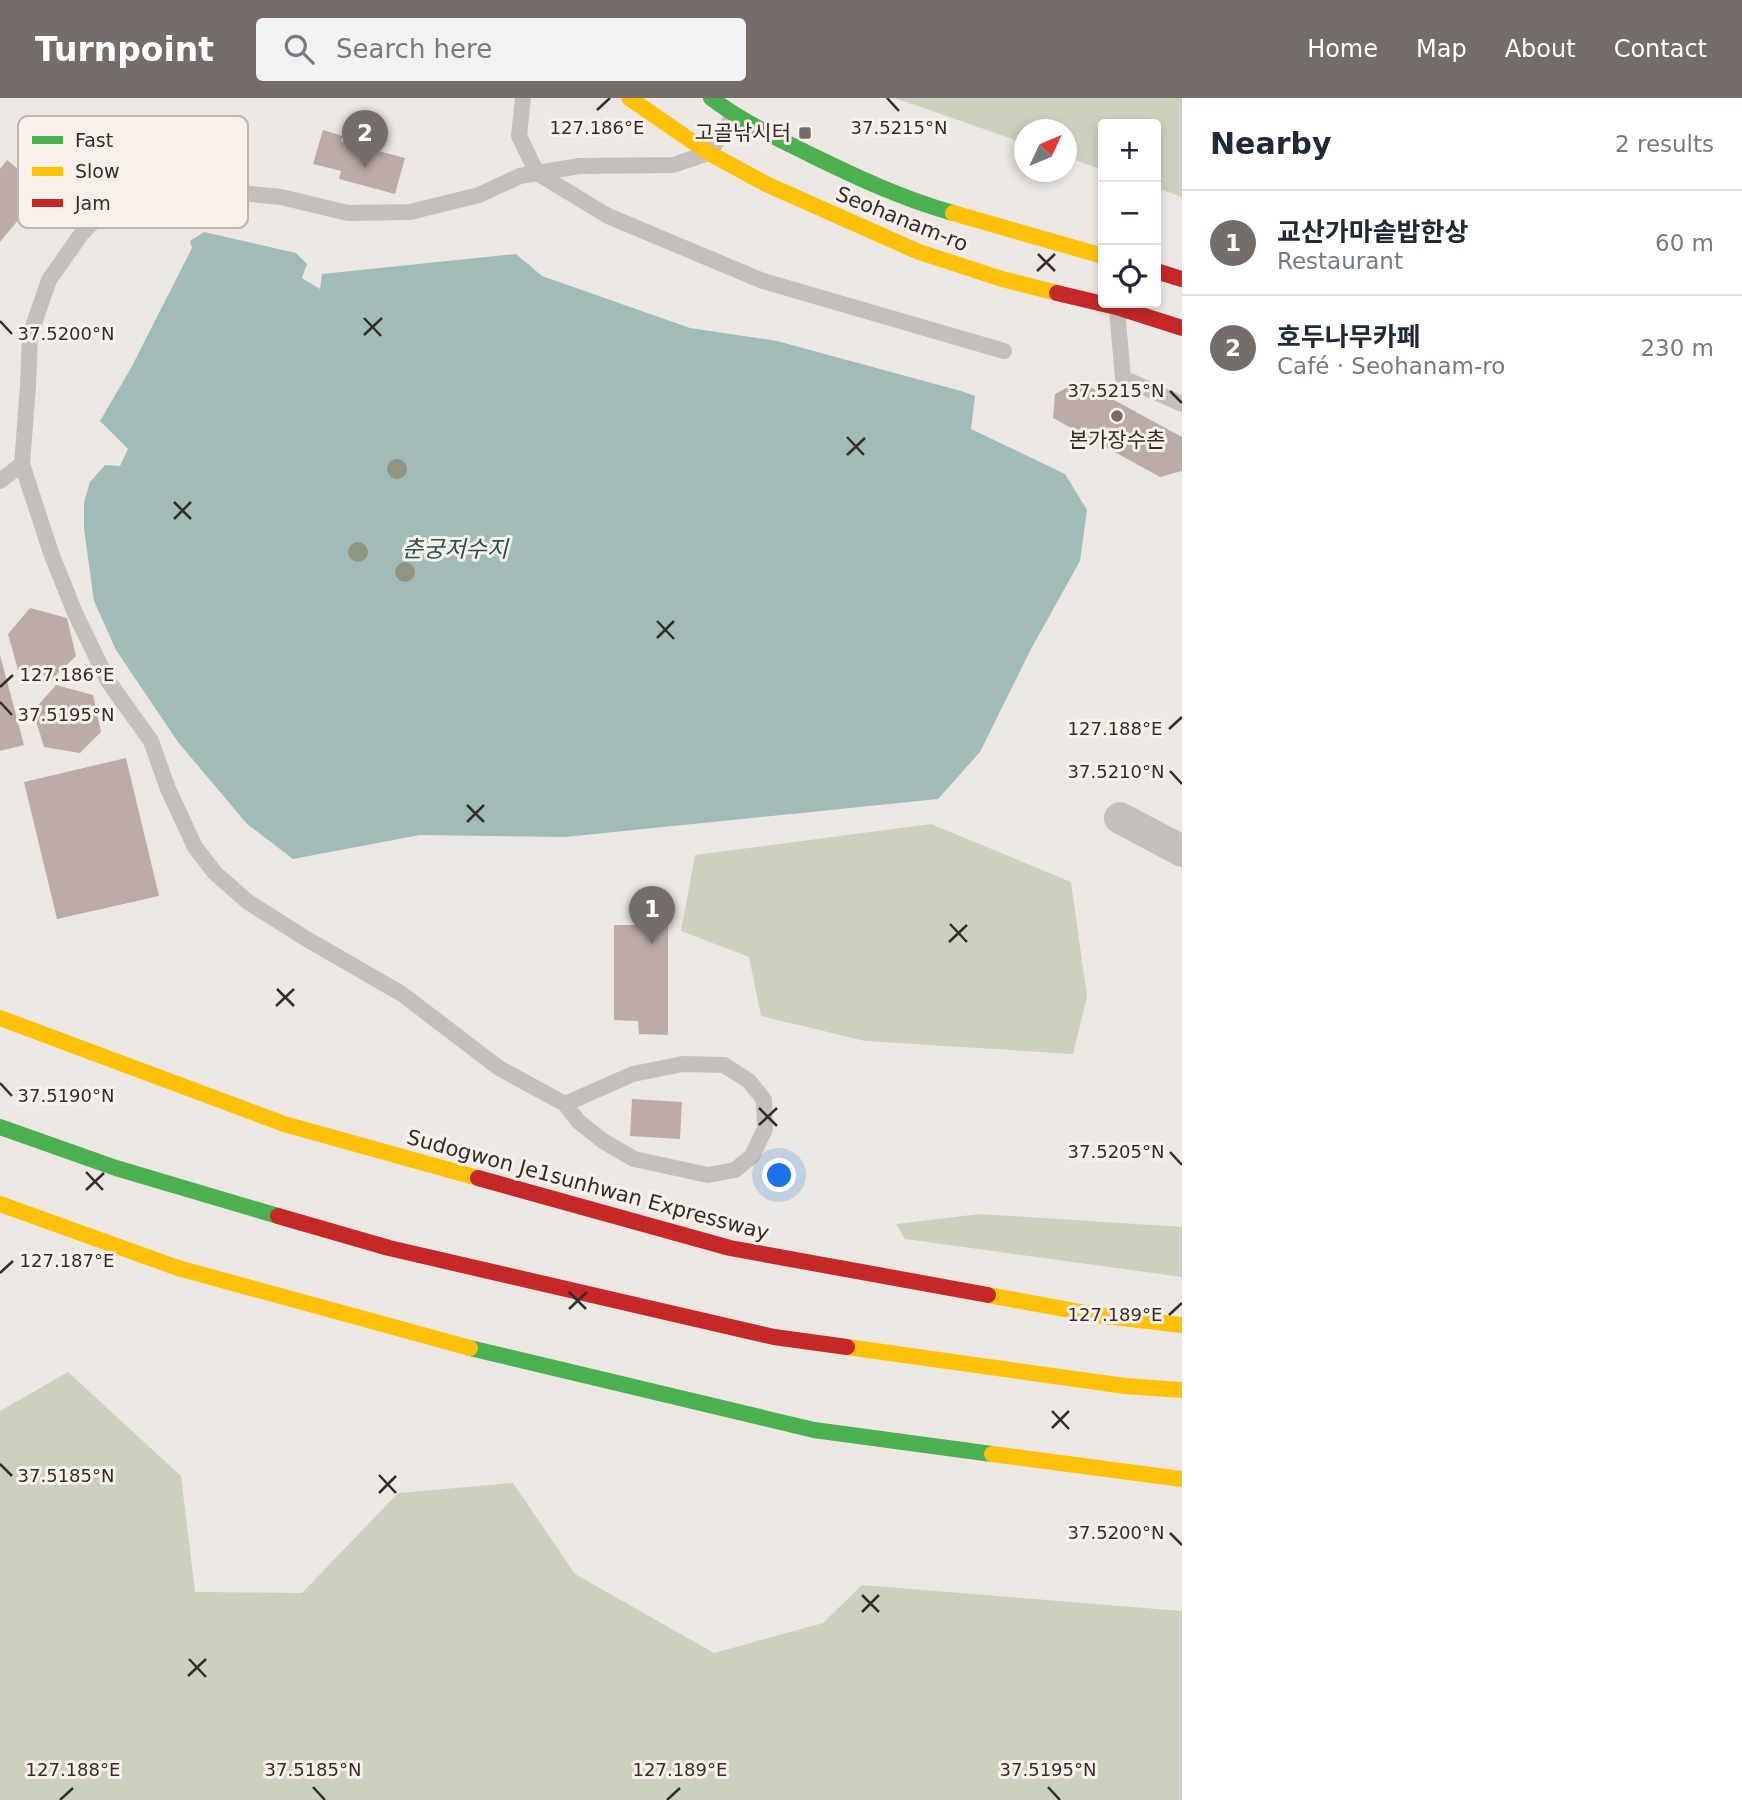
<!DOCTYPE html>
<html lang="en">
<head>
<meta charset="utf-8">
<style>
  :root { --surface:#fff; --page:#f2f2f3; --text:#1f2937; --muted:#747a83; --line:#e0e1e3; --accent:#756d6a }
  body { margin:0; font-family:"DejaVu Sans","Noto Sans KR",sans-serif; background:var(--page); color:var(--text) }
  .controls { position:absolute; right:21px; top:21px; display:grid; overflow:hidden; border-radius:7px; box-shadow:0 4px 10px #0003 }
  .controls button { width:63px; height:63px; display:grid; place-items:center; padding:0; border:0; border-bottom:2px solid var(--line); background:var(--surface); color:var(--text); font:35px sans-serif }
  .compass { position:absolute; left:1014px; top:21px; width:63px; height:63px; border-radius:50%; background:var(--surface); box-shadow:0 4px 10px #0003; rotate:46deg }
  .you { position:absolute; left:780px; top:1078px; width:24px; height:24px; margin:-18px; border:5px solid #fff; border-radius:50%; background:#1a73e8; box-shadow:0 0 0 10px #1a73e833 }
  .badge { display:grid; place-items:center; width:46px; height:46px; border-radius:50%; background:var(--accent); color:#fff; font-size:23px; font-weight:700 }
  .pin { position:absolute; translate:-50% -58px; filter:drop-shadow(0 2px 4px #0008) }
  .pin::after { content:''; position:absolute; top:37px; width:24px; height:21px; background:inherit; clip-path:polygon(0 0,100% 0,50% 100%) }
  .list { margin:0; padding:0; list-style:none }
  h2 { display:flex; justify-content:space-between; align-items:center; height:91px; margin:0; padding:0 28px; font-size:30px }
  h2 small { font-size:23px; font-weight:400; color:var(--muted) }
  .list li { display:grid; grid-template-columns:46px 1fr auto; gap:21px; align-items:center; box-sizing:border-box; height:105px; padding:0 28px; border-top:2px solid var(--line) }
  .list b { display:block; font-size:26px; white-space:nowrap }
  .list p { margin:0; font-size:23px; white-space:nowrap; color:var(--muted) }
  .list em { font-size:23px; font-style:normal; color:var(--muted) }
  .icon { flex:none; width:38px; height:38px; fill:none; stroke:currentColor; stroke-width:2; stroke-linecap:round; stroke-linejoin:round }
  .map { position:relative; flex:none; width:1182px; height:1702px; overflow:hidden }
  header { display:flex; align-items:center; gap:42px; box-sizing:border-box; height:98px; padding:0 35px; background:var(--accent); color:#fff }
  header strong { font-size:33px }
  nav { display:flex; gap:38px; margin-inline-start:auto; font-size:24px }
  .search { width:490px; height:63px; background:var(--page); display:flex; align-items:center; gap:18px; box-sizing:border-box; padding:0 24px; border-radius:7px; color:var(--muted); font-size:26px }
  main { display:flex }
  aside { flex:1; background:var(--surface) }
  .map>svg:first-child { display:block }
</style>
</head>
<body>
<header>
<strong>Turnpoint</strong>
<div class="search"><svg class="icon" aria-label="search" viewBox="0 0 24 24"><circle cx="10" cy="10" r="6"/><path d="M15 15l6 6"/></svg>Search here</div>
<nav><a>Home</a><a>Map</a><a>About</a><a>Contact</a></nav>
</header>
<main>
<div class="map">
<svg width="1182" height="1702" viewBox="0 0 1182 1702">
  <rect width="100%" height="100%" fill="#ece7e2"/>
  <!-- green -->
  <path fill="#ced0be" d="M895,0H1182V99L1156,90V26H1103V72L1067,59L1066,32H1024V45Z
    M931,726L1071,784L1087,899L1073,956L865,943L761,918L749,859L681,833L695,757Z
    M980,1116L1182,1129V1179L905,1141L896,1126Z
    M68,1274L181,1378L195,1494L302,1495L398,1395L513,1385L575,1476L714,1555L823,1525L862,1487L1182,1513V1702H0V1313Z"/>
  <!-- water -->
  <path fill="#a1bcb8" d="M204,134L296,155L307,166L302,180L320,191L322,176L516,156L542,178L690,230L777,243L961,293L975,298L971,331L1065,376L1087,412L1080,463L1031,551L980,654L938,701L565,739L420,737L293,761L247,726L178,644L116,552L94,503L84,431V404L90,384L105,367L120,368L128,351L100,323L131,270L192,150L190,143Z"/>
  <!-- building -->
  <path fill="#bdaba7" d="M323,32L343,38L341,43L405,60L395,96L339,81L341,73L313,66Z
    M7,62L43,92L0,144V71Z
    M1079,283L1182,339V373L1160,379L1053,320L1055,296Z
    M30,510L67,520L76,558L54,579L18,572L8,536Z
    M0,557L24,647L0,653Z
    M56,587L93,597L101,634L80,655L44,649L33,613Z
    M126,660L159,798L57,821L24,684Z
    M614,827H668V937L639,936L638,923L614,922Z
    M632,1001L682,1004L680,1041L630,1038Z"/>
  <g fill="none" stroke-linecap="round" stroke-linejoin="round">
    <!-- lane -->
    <path stroke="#c5bfbb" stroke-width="16" d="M523,0L519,38L537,75L608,118L763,183L1004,253
      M1117,212L1123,280L1182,306
      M22,366L51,455L75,515L108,583L151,643L168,691L195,749L215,775L248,804L305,840L402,896L499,970L565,1006L578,1023L603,1043L634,1061L708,1077L735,1072L752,1058L765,1031L764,1002L749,983L724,967L683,966L633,976L565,1006
      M0,383L22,366L28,288L30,237L49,182L82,135L109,108L152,90L210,92L281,99L348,115L410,114L479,97L520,78L579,68L673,67L709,55L734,17"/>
    <!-- street -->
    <path stroke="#c5bfbb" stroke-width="32" d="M1120,720L1182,753"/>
    <!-- fast -->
    <path stroke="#4caf50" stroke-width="16" d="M711,0C741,23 775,39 809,56C856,79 903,101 953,115
      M0,1029L116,1070L278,1118
      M470,1250L814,1332L992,1356"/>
    <!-- slow -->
    <path stroke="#ffc107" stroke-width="16" d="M629,0L709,55L766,86L919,154L1002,181L1057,195
      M953,115L1103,158
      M0,920L284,1026L478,1080
      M0,1106L178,1170L470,1250
      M988,1197L1097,1217L1182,1227
      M847,1249L1125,1288L1182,1292
      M992,1356L1182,1381"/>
    <!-- jam -->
    <path stroke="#c62828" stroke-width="16" d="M1156,173L1182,181
      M1057,195L1116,209L1182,230
      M478,1080L730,1150L988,1197
      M278,1118L389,1150L774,1239L847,1249"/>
  </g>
  <!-- trees -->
  <g fill="#929481">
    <circle cx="397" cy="371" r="10"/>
    <circle cx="358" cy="454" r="10"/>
    <circle cx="405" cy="474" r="10"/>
  </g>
  <!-- ticks -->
  <path fill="none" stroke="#352c2a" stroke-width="2.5" d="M887,0L899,13M597,12L610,0M1038,156L1055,173M1037,173L1055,156M364,220L381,238M0,223L12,236M364,237L382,220M1170,293L1182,305M847,339L864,357M847,357L865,340M174,404L191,421M174,421L191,404M657,523L674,541M657,540L674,523M0,589L13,577M0,604L12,617M1169,631L1182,619M1170,673L1182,686M467,707L484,724M467,724L484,707M950,826L967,844M949,844L967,827M277,891L294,908M276,908L294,891M0,985L12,998M759,1010L777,1028M759,1027L777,1010M1170,1054L1182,1067M86,1074L103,1092M86,1092L104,1075M0,1175L13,1163M569,1194L586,1211M569,1211L587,1194M1169,1217L1182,1205M1052,1313L1069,1331M1052,1330L1069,1313M0,1366L12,1378M379,1377L396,1395M379,1395L396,1378M1170,1435L1182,1447M862,1497L879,1514M862,1514L879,1497M189,1561L206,1579M188,1578L206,1561M313,1689L325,1702M1048,1689L1060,1702M60,1702L73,1690M667,1702L680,1690"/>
  <!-- markers -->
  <g fill="#756d6a" stroke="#f8f0eb" stroke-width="2.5">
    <rect x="798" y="28" width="14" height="14" rx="3.5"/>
    <circle cx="1117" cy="318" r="7"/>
  </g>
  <g text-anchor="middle" stroke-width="6" stroke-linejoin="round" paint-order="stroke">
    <!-- poi labels -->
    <g font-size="21" fill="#352c2a" stroke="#f8f0eb" text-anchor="end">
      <text x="791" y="42">고골낚시터</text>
      <text x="1117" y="349" text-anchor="middle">본가장수촌</text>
    </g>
    <!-- street labels -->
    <g font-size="21" fill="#352c2a" stroke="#f8f0eb">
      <text transform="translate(902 121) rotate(22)" y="7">Seohanam-ro</text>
      <text transform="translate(588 1087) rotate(15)" y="7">Sudogwon Je1sunhwan Expressway</text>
    </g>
    <!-- water labels -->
    <g font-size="23" font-style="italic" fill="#255250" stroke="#f8f0eb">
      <text x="455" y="459">춘궁저수지</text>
    </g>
  </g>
  <!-- legend -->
  <rect x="18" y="18" width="230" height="112" rx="10" fill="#f8f0eb" stroke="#beb5b1" stroke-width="2"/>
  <rect x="32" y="38" width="31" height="8" fill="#4caf50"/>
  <rect x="32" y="69" width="31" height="9" fill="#ffc107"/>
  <rect x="32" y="101" width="31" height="8" fill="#c62828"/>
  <g font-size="19" fill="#352c2a">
    <text x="75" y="49">Fast</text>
    <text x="75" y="80">Slow</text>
    <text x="75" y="112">Jam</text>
  </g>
  <g font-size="18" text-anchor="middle" fill="#352c2a" stroke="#f8f0eb" stroke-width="6" stroke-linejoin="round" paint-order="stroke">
    <text x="597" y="36">127.186°E</text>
    <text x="899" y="36">37.5215°N</text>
    <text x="66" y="242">37.5200°N</text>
    <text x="1116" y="299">37.5215°N</text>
    <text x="67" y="583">127.186°E</text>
    <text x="66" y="623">37.5195°N</text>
    <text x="1115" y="637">127.188°E</text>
    <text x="1116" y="680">37.5210°N</text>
    <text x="66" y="1004">37.5190°N</text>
    <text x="1116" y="1060">37.5205°N</text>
    <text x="67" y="1169">127.187°E</text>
    <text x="1115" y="1223">127.189°E</text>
    <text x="66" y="1384">37.5185°N</text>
    <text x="1116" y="1441">37.5200°N</text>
    <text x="313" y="1678">37.5185°N</text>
    <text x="1048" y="1678">37.5195°N</text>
    <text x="73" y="1678">127.188°E</text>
    <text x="680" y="1678">127.189°E</text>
  </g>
</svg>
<div class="controls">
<button>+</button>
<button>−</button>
<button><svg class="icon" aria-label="locate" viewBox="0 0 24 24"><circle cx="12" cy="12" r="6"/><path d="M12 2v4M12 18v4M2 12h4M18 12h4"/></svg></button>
</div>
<svg class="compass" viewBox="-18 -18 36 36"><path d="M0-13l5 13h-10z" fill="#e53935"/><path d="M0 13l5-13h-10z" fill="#747a83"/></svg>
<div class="you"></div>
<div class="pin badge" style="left:652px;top:846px">1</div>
<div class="pin badge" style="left:365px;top:70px">2</div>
</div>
<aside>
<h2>Nearby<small>2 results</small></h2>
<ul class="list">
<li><span class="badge">1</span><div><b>교산가마솥밥한상</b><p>Restaurant</p></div><em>60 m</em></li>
<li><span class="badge">2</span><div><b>호두나무카페</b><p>Café · Seohanam-ro</p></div><em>230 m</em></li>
</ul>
</aside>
</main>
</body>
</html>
